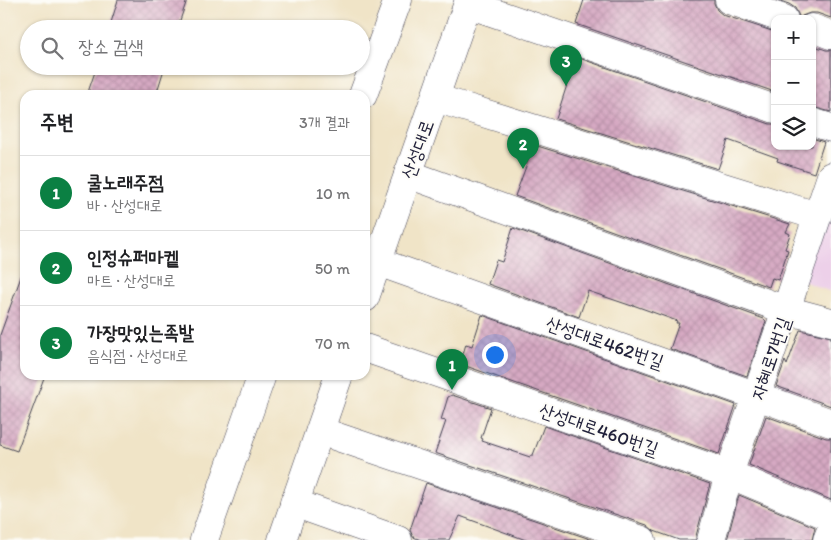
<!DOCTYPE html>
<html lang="ko">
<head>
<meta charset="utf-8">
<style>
  :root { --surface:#fff; --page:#f6f6f6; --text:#202124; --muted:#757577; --line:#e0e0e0; --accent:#0b8043 }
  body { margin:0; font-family:Itim,"Poor Story",sans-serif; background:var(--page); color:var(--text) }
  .controls { position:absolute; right:15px; top:15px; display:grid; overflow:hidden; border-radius:10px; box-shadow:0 1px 4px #0004 }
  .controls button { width:45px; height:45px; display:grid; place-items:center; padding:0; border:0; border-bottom:1px solid var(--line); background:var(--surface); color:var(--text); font:25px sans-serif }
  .you { position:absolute; left:494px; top:354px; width:18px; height:18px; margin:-12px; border:4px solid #fff; border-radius:50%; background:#1a73e8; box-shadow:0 0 0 8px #1a73e833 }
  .badge { display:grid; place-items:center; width:32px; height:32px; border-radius:50%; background:var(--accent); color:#fff; font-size:16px; font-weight:700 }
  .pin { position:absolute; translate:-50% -41px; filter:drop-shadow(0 1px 2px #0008) }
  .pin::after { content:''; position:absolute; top:26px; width:18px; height:15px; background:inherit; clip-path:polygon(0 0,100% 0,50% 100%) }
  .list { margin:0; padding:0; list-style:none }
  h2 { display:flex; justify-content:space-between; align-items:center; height:65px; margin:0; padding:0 20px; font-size:21px }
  h2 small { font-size:16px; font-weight:400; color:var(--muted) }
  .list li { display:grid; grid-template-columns:32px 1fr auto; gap:15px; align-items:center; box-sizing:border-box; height:75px; padding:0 20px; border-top:1px solid var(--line) }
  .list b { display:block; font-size:19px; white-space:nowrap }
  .list p { margin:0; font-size:16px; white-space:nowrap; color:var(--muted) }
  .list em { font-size:16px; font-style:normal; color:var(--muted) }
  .icon { flex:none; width:28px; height:28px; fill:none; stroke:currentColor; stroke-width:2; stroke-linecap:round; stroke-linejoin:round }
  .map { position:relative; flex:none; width:831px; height:540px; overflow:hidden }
  .search { position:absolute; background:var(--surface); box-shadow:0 1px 4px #0004; left:20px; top:20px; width:350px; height:55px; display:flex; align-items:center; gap:12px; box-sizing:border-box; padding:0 18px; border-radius:28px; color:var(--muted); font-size:19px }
  .panel { position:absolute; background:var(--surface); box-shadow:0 1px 4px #0004; left:20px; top:90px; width:350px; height:290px; border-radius:15px }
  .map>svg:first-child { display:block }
</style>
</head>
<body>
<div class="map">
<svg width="831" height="540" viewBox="0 0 831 540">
  <defs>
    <pattern id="building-cross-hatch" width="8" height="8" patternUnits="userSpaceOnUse" patternTransform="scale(1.25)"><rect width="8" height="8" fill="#d6a9c2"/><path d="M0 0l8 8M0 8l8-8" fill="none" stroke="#b791a8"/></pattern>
  </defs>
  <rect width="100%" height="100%" fill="#fdfcf7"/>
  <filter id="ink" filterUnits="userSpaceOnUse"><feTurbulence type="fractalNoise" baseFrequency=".02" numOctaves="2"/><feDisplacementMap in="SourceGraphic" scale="10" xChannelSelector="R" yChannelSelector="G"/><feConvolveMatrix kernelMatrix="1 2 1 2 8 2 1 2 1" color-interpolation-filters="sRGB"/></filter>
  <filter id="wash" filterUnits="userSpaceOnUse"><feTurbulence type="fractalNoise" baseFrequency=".0096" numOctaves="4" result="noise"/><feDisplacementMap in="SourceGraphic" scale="20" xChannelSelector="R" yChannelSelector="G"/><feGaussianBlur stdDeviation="1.12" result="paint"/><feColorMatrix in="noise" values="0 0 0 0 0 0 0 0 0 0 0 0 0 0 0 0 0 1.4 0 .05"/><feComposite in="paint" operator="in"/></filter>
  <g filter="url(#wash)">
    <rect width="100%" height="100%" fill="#f0e4c7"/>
    <!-- built -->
    <path fill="#edd0e9" d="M831,176V292L795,278Z"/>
    <g id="blocks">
      <!-- building -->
      <path fill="url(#building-cross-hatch)" d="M118,0H187L177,29H109Z
        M584,0H714V3L717,10L723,15L775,32V92L576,24Z
        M777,0H831V18L817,13H810L802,16L799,19V16L795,8L789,4Z
        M812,45L826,50H831V112L812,107Z
        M576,57L770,124H775V146H812V138L824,142L814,173L777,161L778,158L728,140L718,169L556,119Z
        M97,66H165L156,95H87Z
        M534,145L790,224L786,232L790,234L785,249L788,250L778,280L772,278L769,287L515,196Z
        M513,228L764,319L766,321L747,376L670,349L679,323H676L677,321L633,305L632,306L588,291L579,317L488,284L496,260L502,262Z
        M22,274H25V375H45L17,451L0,445V335Z
        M482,315L736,405L719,454L460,364L466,344L472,346Z
        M800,330L831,337V406L776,386L785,361L787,365Z
        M452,395L491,408L481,438L483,439L482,441L530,457L531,455H533L544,426L710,484L696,536V540H679L654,531L647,525L435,453L446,421L441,420L448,397Z
        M766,416L826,438H831V500L749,465Z
        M426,483L593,540H526L460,516L449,540H421L413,537L410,530Z
        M739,495L815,527L812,540H727Z"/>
    </g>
  </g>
  <g filter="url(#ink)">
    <use href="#blocks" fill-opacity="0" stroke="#413f50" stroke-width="1"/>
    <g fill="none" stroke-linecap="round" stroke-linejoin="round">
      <!-- minor casing -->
      <g stroke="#413f50" stroke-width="29">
        <path id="minor" d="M729,0L784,19
          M468,4L775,109
          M812,28L831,35
          M435,98L817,216
          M812,122L831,128
          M408,174L786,310L831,322
          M378,262L757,396L831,423
          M365,348L729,474L831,517
          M320,431L642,540
          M294,503L398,540
          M711,540L729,474L786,310L831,176
          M827,540L831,530"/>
      </g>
      <!-- major casing -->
      <g stroke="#413f50" stroke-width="29">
        <path id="major" d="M363,95L398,0
          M365,298L469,0
          M204,540L262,375
          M282,540L339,375"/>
      </g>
      <!-- minor -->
      <use href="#minor" stroke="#fff" stroke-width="28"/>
      <!-- major -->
      <use href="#major" stroke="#fff" stroke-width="28"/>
    </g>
  </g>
  <g text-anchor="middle" stroke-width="4" stroke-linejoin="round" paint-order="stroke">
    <!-- street labels -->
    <g font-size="19" fill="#22223b" stroke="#fdfcf7">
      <text transform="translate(417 149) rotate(-70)" y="7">산성대로</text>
      <text transform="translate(605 342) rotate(19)" y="7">산성대로462번길</text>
      <text transform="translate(770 358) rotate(-71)" y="7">자혜로7번길</text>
      <text transform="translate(599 429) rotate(19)" y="7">산성대로460번길</text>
    </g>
  </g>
</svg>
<div class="controls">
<button>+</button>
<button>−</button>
<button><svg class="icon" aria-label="layers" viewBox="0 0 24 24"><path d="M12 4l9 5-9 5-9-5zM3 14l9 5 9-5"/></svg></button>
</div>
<div class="you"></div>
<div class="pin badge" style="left:452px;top:390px">1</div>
<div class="pin badge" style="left:523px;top:169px">2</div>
<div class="pin badge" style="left:566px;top:86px">3</div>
<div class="search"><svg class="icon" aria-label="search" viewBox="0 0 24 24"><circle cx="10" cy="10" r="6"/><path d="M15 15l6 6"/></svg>장소 검색</div>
<section class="panel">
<h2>주변<small>3개 결과</small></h2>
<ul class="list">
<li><span class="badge">1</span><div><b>쿨노래주점</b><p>바 · 산성대로</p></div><em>10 m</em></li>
<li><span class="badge">2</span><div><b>인정슈퍼마켙</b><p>마트 · 산성대로</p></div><em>50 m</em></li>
<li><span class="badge">3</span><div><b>가장맛있는족발</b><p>음식점 · 산성대로</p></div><em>70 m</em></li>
</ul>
</section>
</div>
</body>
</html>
